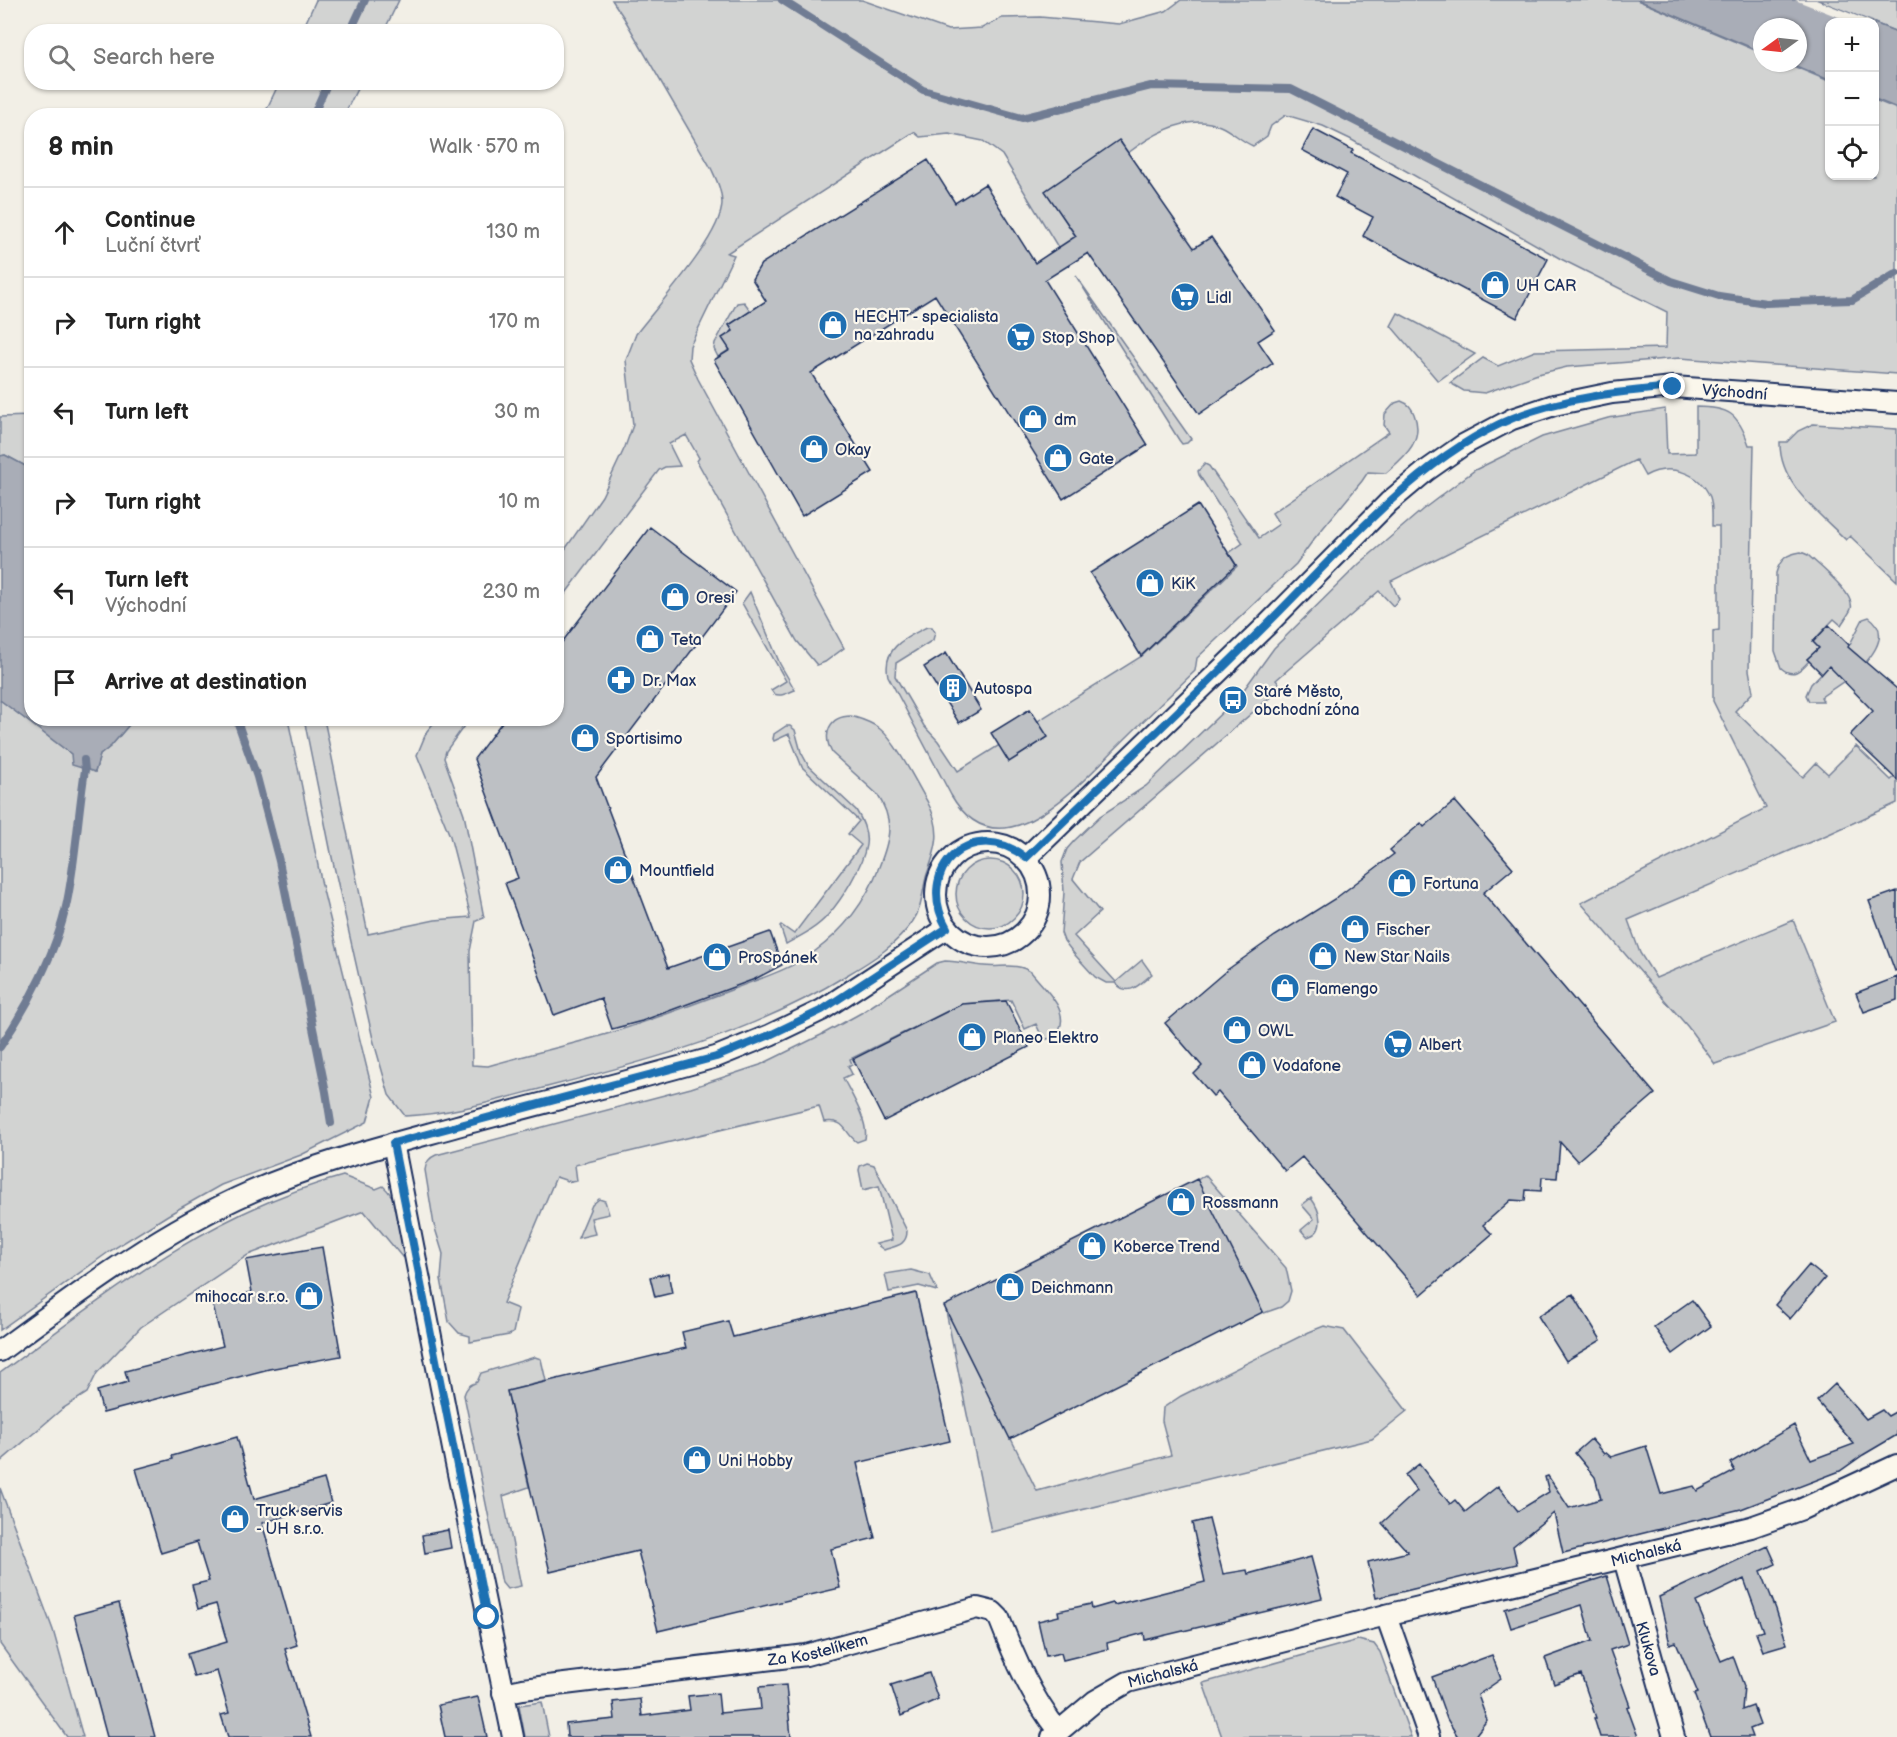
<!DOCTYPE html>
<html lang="en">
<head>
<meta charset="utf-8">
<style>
  :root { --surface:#fff; --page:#f2f2f2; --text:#222; --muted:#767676; --line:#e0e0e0 }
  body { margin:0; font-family:"Balsamiq Sans",sans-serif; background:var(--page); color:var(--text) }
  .controls { position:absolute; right:18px; top:18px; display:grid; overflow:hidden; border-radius:12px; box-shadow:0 2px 4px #0004 }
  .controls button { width:54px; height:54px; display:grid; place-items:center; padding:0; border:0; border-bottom:2px solid var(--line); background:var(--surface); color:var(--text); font:30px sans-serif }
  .compass { position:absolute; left:1753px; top:18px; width:54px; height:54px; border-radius:50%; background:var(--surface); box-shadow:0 2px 4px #0004; rotate:255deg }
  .stop { position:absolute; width:18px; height:18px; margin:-14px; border:4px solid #1f6fb2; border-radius:50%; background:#fff }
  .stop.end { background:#1f6fb2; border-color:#fff; box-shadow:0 2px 6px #0008 }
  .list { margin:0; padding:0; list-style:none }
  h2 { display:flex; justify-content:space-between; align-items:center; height:78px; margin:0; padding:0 24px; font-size:26px }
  h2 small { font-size:20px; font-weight:400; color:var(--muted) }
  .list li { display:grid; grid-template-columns:39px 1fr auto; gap:18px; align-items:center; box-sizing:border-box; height:90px; padding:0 24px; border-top:2px solid var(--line) }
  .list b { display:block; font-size:22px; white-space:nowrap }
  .list p { margin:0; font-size:20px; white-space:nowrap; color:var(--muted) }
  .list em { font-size:20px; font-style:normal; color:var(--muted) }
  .icon { flex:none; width:33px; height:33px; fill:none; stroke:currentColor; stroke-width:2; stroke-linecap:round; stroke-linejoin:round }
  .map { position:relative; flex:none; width:1897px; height:1737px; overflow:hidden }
  .search { position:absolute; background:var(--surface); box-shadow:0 2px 4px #0004; left:24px; top:24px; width:540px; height:66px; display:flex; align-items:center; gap:15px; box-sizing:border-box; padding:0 21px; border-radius:24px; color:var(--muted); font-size:22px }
  .panel { position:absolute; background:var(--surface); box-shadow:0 2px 4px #0004; left:24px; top:108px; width:540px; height:618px; border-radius:24px }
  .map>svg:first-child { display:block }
</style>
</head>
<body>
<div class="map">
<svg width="1897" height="1737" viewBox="0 0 1897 1737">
  <rect width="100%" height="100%" fill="#f2efe6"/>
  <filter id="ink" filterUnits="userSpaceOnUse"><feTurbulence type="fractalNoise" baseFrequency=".0167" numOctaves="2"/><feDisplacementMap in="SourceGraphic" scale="12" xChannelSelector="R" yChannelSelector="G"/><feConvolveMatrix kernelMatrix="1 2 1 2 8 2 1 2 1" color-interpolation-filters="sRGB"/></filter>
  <g filter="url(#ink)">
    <!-- green -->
    <path fill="#d2d3d2" stroke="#768198" stroke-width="1.5" d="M316,0H399L384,31H302Z
      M612,0H862L948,30L982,28L1002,18L1040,17L1119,24L1166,11L1181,0H1637L1762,53V63H1786L1829,81L1830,176H1874L1875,100L1897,109V374L1680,358L1567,367L1538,374L1485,393L1464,391L1450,383L1483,358L1498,366L1535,351L1666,348L1667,312L1561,259L1350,139L1323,126L1286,115L1271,126L1267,136L1253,146C1241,141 1232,131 1220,126C1188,113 1153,134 1128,153L1120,141L1046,191L1076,237L1059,249L1002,155L983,141L949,134L920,137L914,132L727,253L734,255L690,346L689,359L698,379L844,648L825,662L817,665L797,641L697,461L699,458L686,435L669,444L680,466L665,467L659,470L557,605V561L602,496L625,447L633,425L626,360L636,334C657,306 722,236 722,203C722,190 716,179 711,168L624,18Z
      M1817,0H1897V32Z
      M279,83V82L360,83L344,115H264Z
      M1076,276L1191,439L1187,443L1182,444L1179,440Z
      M744,302L751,311L729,325L740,343L718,357L714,349L715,343L737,303Z
      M1398,313L1400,314L1475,354L1438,381L1391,326Z
      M1401,401C1409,404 1411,407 1414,414C1425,441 1404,457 1386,473L1368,472L1362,481L1314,539L1296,564L1197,658L1195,671C1169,696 1144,720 1119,745C1079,785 999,878 951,795L888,676C882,648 905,638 927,627H932L935,632L933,640L896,663L895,676L924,726L938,741L958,771L1142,656L1237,566L1229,553L1243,543L1199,475L1198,471L1205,464L1209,466L1259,538L1279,524L1272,513L1389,432L1384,425L1385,414L1395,403Z
      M1696,407C1729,407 1738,413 1749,445H1754L1749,670L1753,692L1735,711L1803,777L1816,763L1828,774L1856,746L1891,780L1897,775V803L1829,834L1628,920L1640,953L1656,978L1793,920L1835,1022L1715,1064L1688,1027L1581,903L1766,808L1713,701V631L1719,630V526H1712C1712,516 1713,506 1710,497C1699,471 1668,463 1645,476L1636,460L1391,581L1399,599L1393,606L1379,591L1276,680L1282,687L1080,862L1073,879L1100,912L1074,936L1116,982L1142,960L1152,974C1140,984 1129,998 1115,983H1106L1095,977L1075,955L1064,941L1061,933L1064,892L1062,862L1067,849L1074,841L1100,816L1146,786L1240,695L1274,648L1359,564L1422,510L1475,470L1542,437L1608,418L1665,409L1667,454L1696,453Z
      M31,416V469L5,455L0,456V417Z
      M1813,424L1897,429V581L1850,536L1846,540C1819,513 1779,484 1780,442H1787L1798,431Z
      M1801,552L1808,555C1818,565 1856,594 1851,609C1849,614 1844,620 1841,625L1834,619L1813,641L1819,648L1807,659L1809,661C1800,671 1793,678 1781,668L1775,651L1776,573C1780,559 1787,554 1801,552Z
      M750,592L780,664L795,690C787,693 782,697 774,694L771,690L786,681L742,603Z
      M1869,617C1897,636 1862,667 1846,684L1843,682L1821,697L1823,701H1809L1806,695L1811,684L1850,644L1863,619Z
      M0,700L95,772L100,755L111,746L134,719H288L323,890L374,1097L367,1122L301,1155L221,1185L168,1215L110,1251L0,1330Z
      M851,716C861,719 872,722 880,729C896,742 916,782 927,801C942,829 938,845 927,874C922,890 923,907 913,921C897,945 871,961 847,975C753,1033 652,1060 547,1087C501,1099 453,1114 405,1116L389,1095L373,1039L331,853L304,719H324L368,934L435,920L471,917L450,836L417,755L427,731L437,719H469L446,751L444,758L464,814L484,918L476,921L470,951L472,1065L488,1066C532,1053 576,1044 620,1030C657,1018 694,1004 731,990C758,979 790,970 814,952C843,931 866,901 879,867C890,839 895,821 877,794L832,753C822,734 829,716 851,716Z
      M786,726H790L795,730L801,752L808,765L856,810C863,821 868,832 866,845C863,866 842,899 828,915C817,928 801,936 786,944L780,926L781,925L794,934L861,845L848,834L859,821L802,767L789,734L774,741L773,739L774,734Z
      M956 894a34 34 0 1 1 68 0a34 34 0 1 1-68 0Z
      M945,961C959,961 971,965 984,966C1000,968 1017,962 1031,972C1043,987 1070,1010 1059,1030C1055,1036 1050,1040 1043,1039L1036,1024L1025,1029L1011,1000L962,1004L850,1059L852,1064L848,1066L852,1074L843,1078C851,1094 869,1122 865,1139L857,1142C843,1132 847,1119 824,1122L819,1106L575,1165L577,1181L571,1182L556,1177L503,1303L518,1309L513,1333L509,1335L470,1342V1336L459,1333L449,1322L441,1279L443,1254L434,1225L425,1170C426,1162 429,1158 436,1155L691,1088L760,1065L821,1035L861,1013L937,963Z
      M867,1163L874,1165L907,1231C907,1246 895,1246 884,1250L876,1244L892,1240L879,1186L863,1190L859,1170L860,1166Z
      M1205,1175L1286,1268L1291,1291L1288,1301L1281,1307L1264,1313L1196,1181Z
      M343,1176L376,1189L383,1186C402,1202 403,1234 407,1256L402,1257L364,1211L248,1255L141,1327L97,1373L87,1393L62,1409L0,1462V1373C108,1294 211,1211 343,1176Z
      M1311,1198C1320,1210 1327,1232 1307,1237L1301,1230L1314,1219L1302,1205Z
      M599,1199L605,1201L609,1214L591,1218L595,1234L578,1238L592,1205Z
      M911,1270L930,1275L937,1291L919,1286L889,1292L885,1274Z
      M945,1306L1037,1491L1171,1455L1162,1421L1163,1408L1181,1396L1309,1332L1324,1326L1344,1330L1407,1411L1372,1439L991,1532Z
      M535,1357L541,1359L546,1381L507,1391L529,1487L503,1496L521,1586L507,1589L502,1583L464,1395C466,1388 469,1385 477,1382L481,1373Z
      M0,1488L53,1630L83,1737H67L0,1644Z
      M1358,1640L1374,1644L1380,1652L1411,1737H1222L1203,1683Z
      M542,1702L549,1737H525L519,1705Z"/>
    <!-- water -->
    <path fill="#a9adb7" stroke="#707b93" stroke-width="1.5" d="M1638,0H1816L1873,22H1830L1829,80L1789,63H1798V27H1762V52Z
      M1874,23L1897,32V108L1875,99Z
      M5,455L31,469L32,718L134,719L111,746L100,755L95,772L72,765L71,754L0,700V456Z"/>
    <!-- pier -->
    <path fill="#f2efe6" d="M1795,0H1816L1872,22H1851Z"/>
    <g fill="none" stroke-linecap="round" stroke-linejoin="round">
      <!-- stream -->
      <path stroke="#707b93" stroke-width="8" d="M782,0L923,90L1022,118L1151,86L1291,89L1671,281L1719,296L1766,303L1852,300L1897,273
        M350,32L365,0
        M313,116L328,82
        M236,718L257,777L279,861L326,1092L331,1123
        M0,1047C28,1006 57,951 67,902C76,858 78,813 85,770L84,760"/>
    </g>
    <!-- building -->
    <path fill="#bdc0c4" stroke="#1b2f5e" stroke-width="1.5" d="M1313,129L1353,150L1351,153L1548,259L1517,318L1363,236L1373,217L1335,197L1347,174L1302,150Z
      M1119,140L1194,248L1211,237L1275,330L1258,341L1273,363L1199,414L1088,253L1045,280L1148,445L1063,499L935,295L811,373L873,472L802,516L714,360L730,350L722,338L733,331L729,325L766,301L752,279L761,264L928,160L955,203L985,184L1035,263L1076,236L1045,191Z
      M1198,505L1236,565L1141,656L1090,573Z
      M650,527L736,592L596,777L668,968L770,932L782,965L755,979L642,1021L612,1029L601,998L554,1015L505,883L518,878L474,759L505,718H556V650Z
      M1829,625L1849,645L1848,647L1897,689V780L1850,735L1873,711L1829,666L1822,674L1807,659L1819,648L1813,642Z
      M946,653L981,710L959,723L924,667Z
      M1030,709L1048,737L1009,762L991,733Z
      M1455,801L1513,868L1483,893L1655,1094L1577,1161L1560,1142L1557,1178L1542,1177L1541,1191L1526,1190L1525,1201L1511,1200L1483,1225L1492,1234L1421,1295L1302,1157L1285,1171L1218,1092L1213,1096L1194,1074L1202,1066L1165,1023L1227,970L1275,936L1336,898L1394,854L1390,850L1421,823L1424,827Z
      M1897,891V970L1895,971L1869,901Z
      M1897,977V1000L1864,1012L1856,993Z
      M1006,1001L1029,1047L884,1121L853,1059L962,1004Z
      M1197,1179L1263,1312L1010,1439L944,1306Z
      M322,1247L341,1356L269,1369L103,1413L97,1391L128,1382L125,1371L223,1346L212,1302L252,1292L246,1260Z
      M1809,1265L1825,1278L1790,1319L1775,1305Z
      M668,1273L672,1293L655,1297L650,1277Z
      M916,1293L950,1441L857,1463L875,1538L831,1549L840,1588L658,1631L638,1551L550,1572L507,1391L686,1348L682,1332L728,1321L733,1337Z
      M1573,1294L1601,1340L1566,1361L1538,1316Z
      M1692,1300L1711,1326L1673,1354L1654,1327Z
      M1835,1384L1866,1419L1882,1410L1888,1416L1897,1411V1435L1863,1455L1840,1471L1741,1509L1563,1553L1554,1513L1513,1546L1517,1564L1376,1598L1368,1562L1408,1552L1382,1523L1417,1491L1405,1475L1419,1464L1450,1504L1455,1500L1465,1512L1498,1486L1518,1511L1549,1492L1545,1477L1548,1476L1569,1508L1601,1499L1595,1477L1575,1453L1591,1439L1604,1454L1606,1453L1611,1457L1646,1446L1661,1494L1694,1486L1697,1491L1735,1471L1730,1463L1794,1425L1811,1460L1854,1444L1817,1401Z
      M237,1437L254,1499L324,1479L331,1503L262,1523L297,1645L285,1649L311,1737H228L221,1715L229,1713L217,1671L194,1677L187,1654L227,1642L216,1604L198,1609L192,1585L209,1581L197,1542L161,1553L136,1469L173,1459L172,1456Z
      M1209,1519L1223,1574L1247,1570L1248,1574L1311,1557L1322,1598L1145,1640L1144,1633L1107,1643L1108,1649L1063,1660L1061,1653L1046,1656L1038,1621L1059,1616L1058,1611L1091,1604L1092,1609L1113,1603L1114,1605L1205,1582L1192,1523Z
      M448,1530L451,1548L425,1553L422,1535Z
      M1768,1546L1776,1564L1761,1571L1776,1609L1787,1644L1763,1651L1756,1633L1763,1631L1744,1579L1696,1602L1721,1661L1733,1656L1744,1686L1742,1710L1753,1706L1760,1725L1750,1729L1753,1737H1710L1694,1694L1698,1693L1676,1642L1670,1644L1659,1597Z
      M1607,1576L1628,1644L1610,1650L1630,1706L1627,1707L1638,1737H1600L1594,1718H1596L1581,1674L1554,1684L1545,1658L1592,1641L1582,1605L1511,1628L1505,1609Z
      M119,1603L155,1737H107L74,1615Z
      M1492,1655L1501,1679L1478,1695L1487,1720L1474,1737H1458L1447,1719L1432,1677Z
      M929,1673L938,1699L901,1716L891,1685Z
      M786,1685L791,1737H567L566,1724L615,1719L613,1702L640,1699L642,1716L690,1710L688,1696L718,1693L720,1713L761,1709L759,1687Z
      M478,1697L487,1737H445L438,1705Z"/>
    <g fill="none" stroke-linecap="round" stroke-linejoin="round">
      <!-- street casing -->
      <g stroke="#1b2f5e" stroke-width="24">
        <g id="street">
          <circle cx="988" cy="895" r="52"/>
          <path id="s1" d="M1026,858L1266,626L1389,502L1426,471L1463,445L1512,419L1554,405L1612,393L1673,387L1897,403"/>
          <path d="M393,1143L455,1459L513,1737"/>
          <path d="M0,1351C80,1292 161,1231 253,1191C319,1162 388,1145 457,1126C543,1103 630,1081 716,1057L770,1035L822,1010L947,928"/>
          <path id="s2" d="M1624,1559L1674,1737"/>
          <path d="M1386,1615L1429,1737"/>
          <path id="s3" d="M503,1693L523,1689L806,1655L977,1608L993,1612L999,1618C1015,1659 1031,1696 1058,1731"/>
          <path id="s4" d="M1052,1737L1095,1701L1128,1682L1386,1615L1751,1527L1802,1509L1897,1465"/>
        </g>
      </g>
      <!-- street -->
      <use href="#street" stroke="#fbf7ec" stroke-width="20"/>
    </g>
  </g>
  <g fill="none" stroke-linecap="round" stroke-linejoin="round" filter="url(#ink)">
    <!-- route -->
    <path stroke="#1f6fb2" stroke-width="8" d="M487,1617L393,1143L716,1057L770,1035L822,1010L947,928C913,869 973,815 1026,858C1106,780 1188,703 1267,624C1339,553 1418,457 1513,418C1564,397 1619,392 1673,387"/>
  </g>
  <!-- icons -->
  <defs>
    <g id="shop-disc" transform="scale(1.5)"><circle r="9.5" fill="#1f6fb2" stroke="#fbf7ec"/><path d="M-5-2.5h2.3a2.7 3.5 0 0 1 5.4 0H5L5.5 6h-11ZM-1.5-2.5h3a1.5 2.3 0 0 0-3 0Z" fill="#fff"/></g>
    <g id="supermarket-disc" transform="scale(1.5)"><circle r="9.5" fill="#1f6fb2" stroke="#fbf7ec"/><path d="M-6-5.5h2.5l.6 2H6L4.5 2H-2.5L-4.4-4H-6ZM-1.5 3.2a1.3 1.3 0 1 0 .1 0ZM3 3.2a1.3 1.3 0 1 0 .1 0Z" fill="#fff"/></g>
    <g id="pharmacy-disc" transform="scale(1.5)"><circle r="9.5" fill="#1f6fb2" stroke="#fbf7ec"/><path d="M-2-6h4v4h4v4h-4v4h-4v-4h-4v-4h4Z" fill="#fff"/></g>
    <g id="building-disc" transform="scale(1.5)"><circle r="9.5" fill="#1f6fb2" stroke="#fbf7ec"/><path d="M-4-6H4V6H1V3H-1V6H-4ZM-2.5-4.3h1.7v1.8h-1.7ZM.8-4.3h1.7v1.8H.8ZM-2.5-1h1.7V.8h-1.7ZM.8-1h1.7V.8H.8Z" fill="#fff"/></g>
    <g id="bus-disc" transform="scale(1.5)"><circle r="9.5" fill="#1f6fb2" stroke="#fbf7ec"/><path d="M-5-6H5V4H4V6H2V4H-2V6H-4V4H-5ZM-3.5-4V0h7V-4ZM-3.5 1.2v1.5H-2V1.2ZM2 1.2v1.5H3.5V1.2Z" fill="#fff"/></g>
  </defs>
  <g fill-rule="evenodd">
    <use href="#shop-disc" x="1495" y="285"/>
    <use href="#supermarket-disc" x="1185" y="297"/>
    <use href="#shop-disc" x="833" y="325"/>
    <use href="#supermarket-disc" x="1021" y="337"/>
    <use href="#shop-disc" x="1033" y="419"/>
    <use href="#shop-disc" x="814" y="449"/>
    <use href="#shop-disc" x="1058" y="458"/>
    <use href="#shop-disc" x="1150" y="583"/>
    <use href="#shop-disc" x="675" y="597"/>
    <use href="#shop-disc" x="650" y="639"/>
    <use href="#pharmacy-disc" x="621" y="680"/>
    <use href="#building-disc" x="953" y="688"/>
    <use href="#bus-disc" x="1233" y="700"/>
    <use href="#shop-disc" x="585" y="738"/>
    <use href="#shop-disc" x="618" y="870"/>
    <use href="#shop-disc" x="1402" y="883"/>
    <use href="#shop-disc" x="1355" y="929"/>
    <use href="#shop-disc" x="1323" y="956"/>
    <use href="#shop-disc" x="717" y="957"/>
    <use href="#shop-disc" x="1285" y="988"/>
    <use href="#shop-disc" x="1237" y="1030"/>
    <use href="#shop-disc" x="972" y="1037"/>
    <use href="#supermarket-disc" x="1398" y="1044"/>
    <use href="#shop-disc" x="1252" y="1065"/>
    <use href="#shop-disc" x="1181" y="1202"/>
    <use href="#shop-disc" x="1092" y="1246"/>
    <use href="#shop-disc" x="1010" y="1287"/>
    <use href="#shop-disc" x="309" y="1296"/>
    <use href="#shop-disc" x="697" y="1460"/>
    <use href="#shop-disc" x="235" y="1519"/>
  </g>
  <g text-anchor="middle" stroke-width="4.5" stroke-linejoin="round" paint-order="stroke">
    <!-- poi labels -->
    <g font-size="16" fill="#1b2f5e" stroke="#fbf7ec" text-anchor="start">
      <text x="1516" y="291">UH CAR</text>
      <text x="1206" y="303">Lidl</text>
      <text x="854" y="322">HECHT - specialista<tspan x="854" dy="18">na zahradu</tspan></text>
      <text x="1042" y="343">Stop Shop</text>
      <text x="1054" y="425">dm</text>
      <text x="835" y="455">Okay</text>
      <text x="1079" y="464">Gate</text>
      <text x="1171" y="589">KiK</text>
      <text x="696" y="603">Oresi</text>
      <text x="671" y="645">Teta</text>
      <text x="642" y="686">Dr. Max</text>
      <text x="974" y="694">Autospa</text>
      <text x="1254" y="697">Staré Město,<tspan x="1254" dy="18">obchodní zóna</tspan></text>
      <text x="606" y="744">Sportisimo</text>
      <text x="639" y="876">Mountfield</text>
      <text x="1423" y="889">Fortuna</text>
      <text x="1376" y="935">Fischer</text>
      <text x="1344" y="962">New Star Nails</text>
      <text x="738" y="963">ProSpánek</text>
      <text x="1306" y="994">Flamengo</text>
      <text x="1258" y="1036">OWL</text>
      <text x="993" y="1043">Planeo Elektro</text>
      <text x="1419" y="1050">Albert</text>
      <text x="1273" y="1071">Vodafone</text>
      <text x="1202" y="1208">Rossmann</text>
      <text x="1113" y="1252">Koberce Trend</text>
      <text x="1031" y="1293">Deichmann</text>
      <text x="288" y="1302" text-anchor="end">mihocar s.r.o.</text>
      <text x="718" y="1466">Uni Hobby</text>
      <text x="256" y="1516">Truck servis<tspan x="256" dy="18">- UH s.r.o.</tspan></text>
    </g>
    <!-- street labels -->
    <g font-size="16" fill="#1b2f5e" stroke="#fbf7ec">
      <text dy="6" stroke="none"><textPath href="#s1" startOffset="884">Východní</textPath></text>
      <text dy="6" stroke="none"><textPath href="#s4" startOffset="628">Michalská</textPath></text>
      <text dy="6" stroke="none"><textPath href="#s3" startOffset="318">Za Kostelíkem</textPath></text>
      <text dy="6" stroke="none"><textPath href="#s2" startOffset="93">Klukova</textPath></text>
      <text dy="6" stroke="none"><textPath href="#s4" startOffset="130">Michalská</textPath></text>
    </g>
  </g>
</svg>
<div class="controls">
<button>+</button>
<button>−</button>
<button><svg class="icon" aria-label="locate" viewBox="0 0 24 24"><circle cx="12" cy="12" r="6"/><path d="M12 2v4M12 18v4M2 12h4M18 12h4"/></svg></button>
</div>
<svg class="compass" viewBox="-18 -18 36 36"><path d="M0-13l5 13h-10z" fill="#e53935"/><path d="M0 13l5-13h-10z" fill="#767676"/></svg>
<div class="stop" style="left:487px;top:1617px"></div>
<div class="stop end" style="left:1673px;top:387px"></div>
<div class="search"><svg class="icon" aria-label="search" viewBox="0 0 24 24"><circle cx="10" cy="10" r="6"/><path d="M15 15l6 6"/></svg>Search here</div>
<section class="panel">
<h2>8 min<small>Walk · 570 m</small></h2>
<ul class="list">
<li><svg class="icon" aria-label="ahead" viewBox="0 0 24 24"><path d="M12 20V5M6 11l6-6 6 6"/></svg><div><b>Continue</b><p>Luční čtvrť</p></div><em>130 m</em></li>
<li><svg class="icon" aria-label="right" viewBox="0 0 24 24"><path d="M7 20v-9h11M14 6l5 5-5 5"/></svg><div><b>Turn right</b></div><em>170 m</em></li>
<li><svg class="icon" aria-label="left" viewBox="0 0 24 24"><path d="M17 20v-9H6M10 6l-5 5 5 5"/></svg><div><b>Turn left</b></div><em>30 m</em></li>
<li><svg class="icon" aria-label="right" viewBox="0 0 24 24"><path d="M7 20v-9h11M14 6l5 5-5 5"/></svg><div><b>Turn right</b></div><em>10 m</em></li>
<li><svg class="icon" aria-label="left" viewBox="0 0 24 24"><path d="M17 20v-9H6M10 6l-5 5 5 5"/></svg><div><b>Turn left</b><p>Východní</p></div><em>230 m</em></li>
<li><svg class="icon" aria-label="arrive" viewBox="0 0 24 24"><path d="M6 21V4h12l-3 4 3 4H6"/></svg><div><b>Arrive at destination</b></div></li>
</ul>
</section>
</div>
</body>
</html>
